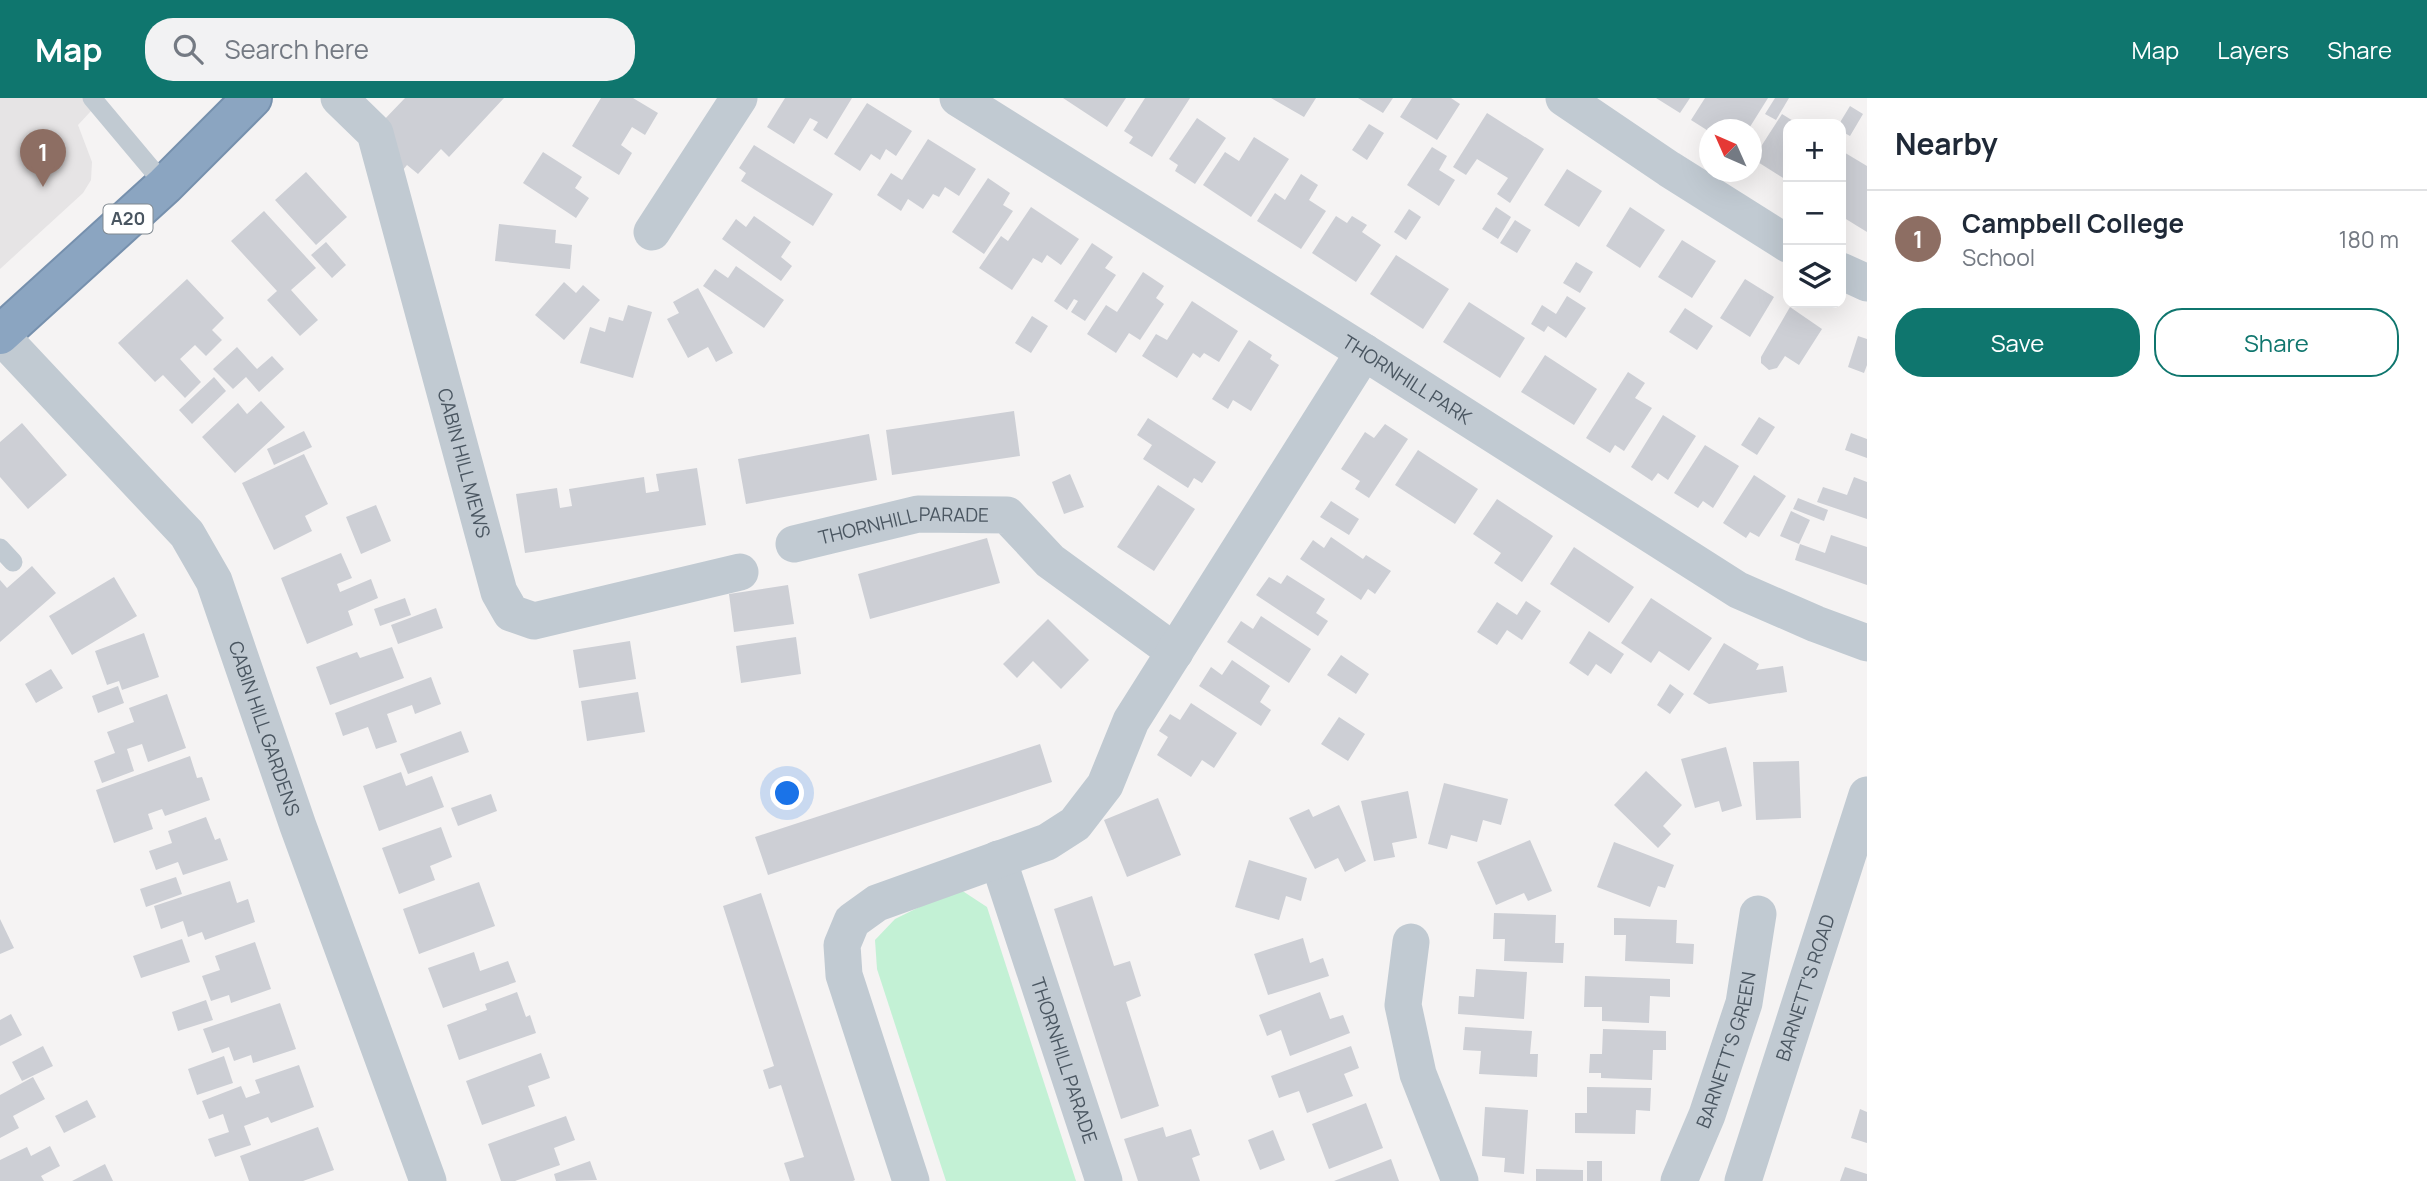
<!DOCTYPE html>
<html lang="en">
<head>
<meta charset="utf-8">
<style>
  :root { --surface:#fff; --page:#f2f2f3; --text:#1f2937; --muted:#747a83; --line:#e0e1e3; --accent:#0f766e }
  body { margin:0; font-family:Manrope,sans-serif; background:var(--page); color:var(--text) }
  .controls { position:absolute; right:21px; top:21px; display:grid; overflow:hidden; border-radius:14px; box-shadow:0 7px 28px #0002 }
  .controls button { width:63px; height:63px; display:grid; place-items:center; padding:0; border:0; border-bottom:2px solid var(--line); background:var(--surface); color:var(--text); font:35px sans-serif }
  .compass { position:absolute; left:1699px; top:21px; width:63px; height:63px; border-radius:50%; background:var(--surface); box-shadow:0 7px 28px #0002; rotate:315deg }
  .you { position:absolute; left:788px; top:696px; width:24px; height:24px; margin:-18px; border:5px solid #fff; border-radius:50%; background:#1a73e8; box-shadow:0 0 0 10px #1a73e833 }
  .badge { display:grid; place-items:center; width:46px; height:46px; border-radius:50%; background:var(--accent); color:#fff; font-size:23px; font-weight:700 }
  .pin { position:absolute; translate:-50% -58px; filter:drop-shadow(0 2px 4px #0008) }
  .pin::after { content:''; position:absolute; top:37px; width:24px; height:21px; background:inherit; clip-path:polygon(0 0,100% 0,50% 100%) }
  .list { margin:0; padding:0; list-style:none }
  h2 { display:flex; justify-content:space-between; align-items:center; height:91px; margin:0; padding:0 28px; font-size:30px }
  h2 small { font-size:23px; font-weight:400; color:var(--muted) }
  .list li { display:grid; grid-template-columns:46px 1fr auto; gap:21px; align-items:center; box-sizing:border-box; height:98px; padding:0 28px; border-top:2px solid var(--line) }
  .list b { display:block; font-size:26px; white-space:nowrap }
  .list p { margin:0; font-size:23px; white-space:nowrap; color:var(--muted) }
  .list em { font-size:23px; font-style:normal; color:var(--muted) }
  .actions { display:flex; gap:14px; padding:21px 28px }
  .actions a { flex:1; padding:16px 0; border:2px solid var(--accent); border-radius:28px; text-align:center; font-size:24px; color:var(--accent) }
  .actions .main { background:var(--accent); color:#fff }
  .icon { flex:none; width:38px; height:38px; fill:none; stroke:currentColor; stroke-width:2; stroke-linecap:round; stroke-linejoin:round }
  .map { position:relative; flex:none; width:1867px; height:1083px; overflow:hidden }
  header { display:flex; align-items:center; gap:42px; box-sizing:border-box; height:98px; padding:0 35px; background:var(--accent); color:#fff }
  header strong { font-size:33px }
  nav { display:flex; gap:38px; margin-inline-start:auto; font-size:24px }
  .search { width:490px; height:63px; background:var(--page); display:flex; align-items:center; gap:18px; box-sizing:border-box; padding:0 24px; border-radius:28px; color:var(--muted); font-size:26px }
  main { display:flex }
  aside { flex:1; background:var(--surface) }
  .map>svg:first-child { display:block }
</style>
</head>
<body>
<header>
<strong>Map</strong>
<div class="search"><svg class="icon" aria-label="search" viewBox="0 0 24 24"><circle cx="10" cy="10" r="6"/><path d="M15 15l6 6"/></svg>Search here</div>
<nav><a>Map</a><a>Layers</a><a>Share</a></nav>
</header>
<main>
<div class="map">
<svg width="1867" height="1083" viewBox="0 0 1867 1083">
  <rect width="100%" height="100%" fill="#f5f3f3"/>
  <!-- education -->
  <path fill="#e6e4e5" d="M0,0H103L78,27L92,64L91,82L83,95L0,171Z"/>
  <!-- green -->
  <path fill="#c3f1d5" d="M958,790L987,809L1076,1083H946L877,871L875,842L895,821Z"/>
  <!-- building -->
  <path fill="#cdcfd5" d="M405,0H504L449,59L441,51L418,76L407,67L402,73L381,25Z
    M601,0H633L658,15L645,37L632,29L621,47L632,55L619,77L572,48Z
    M785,0H852L827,41L813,32L818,24L810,20L794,46L767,29Z
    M1063,0H1126L1107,29Z
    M1145,0H1190L1152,59L1129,45L1133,39L1124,33Z
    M1271,0H1316L1304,19Z
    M1358,0H1393L1383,15Z
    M1412,0H1451L1460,6L1437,42L1400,19Z
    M1656,0H1690L1680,15Z
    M1705,0H1768L1748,32H1710V34L1691,22Z
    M1775,0H1789L1776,22L1765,16Z
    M867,5L912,33L896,58L886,51L880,62L871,56L860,73L834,56Z
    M1850,8L1863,16L1850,38L1841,33L1839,26Z
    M1487,15L1544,51L1510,105L1497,96L1508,80L1477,61L1466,77L1453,69Z
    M1782,16L1798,26H1788V83L1753,61Z
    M1197,20L1226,40L1195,86L1175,73L1178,67L1169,61Z
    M1369,26L1384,35L1367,62L1352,52Z
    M1254,39L1289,61L1251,119L1203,87L1225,54L1239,63Z
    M928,41L976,71L959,98L945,89L939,99L933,96L923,111L908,101L901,113L877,97L891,75L902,82Z
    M754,47L833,96L813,128L741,83L746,75L739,70Z
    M1432,49L1447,58L1439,72L1455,82L1439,108L1407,87Z
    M1842,53L1867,68V134L1841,118Z
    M543,54L582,79L575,90L589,100L576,120L523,85Z
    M1567,71L1602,93L1579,129L1544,107Z
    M306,74L347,119L316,147L275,102Z
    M1301,76L1318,87L1309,102L1326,113L1301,151L1257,123L1275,95L1285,102Z
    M988,80L1010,95L1003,107L1013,113L984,156L952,134Z
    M1031,109L1079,141L1061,167L1047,157L1042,165L1033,160L1012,192L979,170L1001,138L1008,143Z
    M1496,109L1511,119L1498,141L1482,131Z
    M1630,109L1665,132L1640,170L1606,148Z
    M1409,111L1421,119L1406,142L1394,134Z
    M264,113L316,170L291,192L318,222L300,238L267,202L277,193L231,143Z
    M754,118L791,144L781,159L792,168L781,183L722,141L736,121L746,129Z
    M1336,118L1347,125L1352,118L1367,127L1362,134L1381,147L1356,184L1312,155Z
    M1515,122L1531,132L1517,155L1500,145Z
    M499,126L556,132L555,145L572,147L570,171L495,163Z
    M1682,142L1716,163L1692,200L1658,179Z
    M326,144L346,167L332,180L311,157Z
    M1092,145L1113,159L1105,170L1116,177L1085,223L1071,214L1078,203L1074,201L1067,212L1054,203Z
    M1396,157L1449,191L1423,231L1370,196Z
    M1576,164L1593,174L1580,195L1563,185Z
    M736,168L784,202L764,230L703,188L715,171L728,180Z
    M1143,174L1164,188L1156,200L1164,206L1140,242L1129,235L1116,255L1087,236L1106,207L1117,214Z
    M187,181L224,220L212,232L222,242L206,258L195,247L180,261L201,284L185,300L163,277L155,284L118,245Z
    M1745,181L1774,199L1750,239L1720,220Z
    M564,184L576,195L583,187L600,202L564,242L535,217Z
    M698,190L733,255L716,264L708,249L688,260L667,221L679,215L673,204Z
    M1567,198L1586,210L1566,240L1548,228L1544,234L1531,226L1542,207L1556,216Z
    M1192,203L1238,233L1219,264L1204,255L1200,260L1193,255L1177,280L1142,258L1156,236L1167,242Z
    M1469,204L1525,240L1500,280L1443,244Z
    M628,207L652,214L633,280L580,265L590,229L605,234L609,219L623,223Z
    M1790,209L1822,231L1799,267L1785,258L1777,270L1769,272L1761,265V259Z
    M1685,210L1713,228L1697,252L1669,234Z
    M1032,218L1048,228L1031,255L1015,245Z
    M1858,238L1867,241V267L1864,275L1848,269Z
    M1249,242L1272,257L1270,261L1279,267L1251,313L1233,302L1228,311L1212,301Z
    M237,249L257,271L272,258L284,271L259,294L246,279L233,291L213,271Z
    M1545,257L1597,291L1574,327L1521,294Z
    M1628,274L1645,285L1635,300L1652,310L1624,353L1615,347L1610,355L1586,340Z
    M214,279L226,293L192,326L179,312Z
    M261,303L285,329L235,375L202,339L238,305L247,316Z
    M1014,313L1020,358L892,377L886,332Z
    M1663,317L1696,338L1668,382L1658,375L1652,383L1631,369Z
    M1759,319L1775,329L1757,357L1741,347Z
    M1148,320L1216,364L1202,385L1194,380L1188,390L1143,361L1152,347L1137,337Z
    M22,325L67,377L28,411L0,379V344Z
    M1385,326L1408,341L1369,400L1355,391L1360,383L1341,371L1365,334L1374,340Z
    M304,333L312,349L274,367L267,351Z
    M1851,335L1867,341V360L1845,352Z
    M869,336L877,382L746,406L738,361Z
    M1705,347L1739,368L1713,410L1703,403L1698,410L1674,395Z
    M1418,352L1478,391L1455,426L1395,387Z
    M304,356L328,406L305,418L312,433L274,452L242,385Z
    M697,370L706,427L525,455L516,396L557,390L560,410L572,408L569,391L644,379L646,395L659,393L656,376Z
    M1070,376L1084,409L1064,416L1052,384Z
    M1754,377L1786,398L1759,439L1750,434L1746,440L1723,425Z
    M1854,379L1867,384V421L1817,404L1823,389L1847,397Z
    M1158,387L1195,411L1154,473L1117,449Z
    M1798,400L1828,412L1824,423L1793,411Z
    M1497,401L1553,438L1522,484L1494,465L1501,455L1473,436Z
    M1331,403L1359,421L1349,437L1320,419Z
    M376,407L391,443L361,456L346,419Z
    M1791,413L1810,422L1799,446L1780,438Z
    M1831,437L1867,449V487L1795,462L1800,446L1825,455Z
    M1331,439L1363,461L1366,457L1391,473L1375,496L1368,491L1361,502L1300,461L1313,442L1324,450Z
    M987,440L1000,485L870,521L858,476Z
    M1574,449L1634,489L1609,525L1550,486Z
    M341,455L352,480L337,486L340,494L371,481L378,500L348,513L353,527L307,546L281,480Z
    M32,468L56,495L0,544V482L7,490Z
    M1287,477L1325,501L1316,515L1328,523L1318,538L1256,497L1269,479L1281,486Z
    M114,479L137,518L72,557L49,518Z
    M788,487L794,526L734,534L729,496Z
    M405,500L411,517L380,528L374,511Z
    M1651,500L1712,540L1689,573L1659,553L1651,565L1621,545Z
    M1526,503L1541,513L1522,542L1507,532L1497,547L1477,534L1497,504L1517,517Z
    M436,510L443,530L398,546L391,527Z
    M1261,518L1311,551L1289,585L1227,544L1241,523L1253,531Z
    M1048,521L1089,562L1061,591L1033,563L1017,580L1003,566Z
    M1589,533L1624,556L1611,576L1596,566L1588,578L1569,565Z
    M144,535L159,579L122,592L119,583L107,587L95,553Z
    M796,539L801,576L741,585L736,548Z
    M630,543L636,581L579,590L573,552Z
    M1724,545L1759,566L1756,572L1783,568L1787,594L1709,606L1693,596Z
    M392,549L404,580L330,607L316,569L357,554L360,560Z
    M1341,557L1369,576L1356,596L1327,577Z
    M1232,562L1270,588L1260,604L1271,612L1261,628L1199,588L1211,569L1222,577Z
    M51,571L63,590L36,605L25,586Z
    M431,579L441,606L415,616L412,607L387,616L397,644L376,651L368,629L343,638L335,615Z
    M1670,586L1684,596L1670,616L1657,607Z
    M118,588L124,605L98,615L92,598Z
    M638,594L645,634L587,643L581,603Z
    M167,596L186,650L148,664L142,646L127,651L134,673L102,685L94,663L115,655L107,634L134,624L129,610Z
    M1191,605L1237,635L1214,670L1202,662L1191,679L1157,657L1168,639L1159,633L1170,616L1180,622Z
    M1339,619L1365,636L1348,663L1321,646Z
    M461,633L469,654L408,676L400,656Z
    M1040,646L1052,684L768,777L755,739Z
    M1726,649L1742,708L1722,714L1719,703L1695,710L1681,661Z
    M190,658L197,680L202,679L210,702L165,718L162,711L148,716L153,731L114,745L96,692Z
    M1799,663L1801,720L1756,722L1753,664Z
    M1646,673L1682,707L1663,728L1671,736L1658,750L1614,707Z
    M401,674L406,688L432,678L444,709L379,733L363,688Z
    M1444,685L1508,701L1501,727L1483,722L1477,744L1451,737L1447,751L1428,746Z
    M1408,693L1417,740L1392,745L1395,759L1374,763L1361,703Z
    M491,696L497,713L458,728L451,710Z
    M1158,700L1181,757L1127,779L1104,722Z
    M1339,707L1366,763L1345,774L1338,760L1315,771L1289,720L1309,711L1313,719Z
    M206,719L215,742L220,740L228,762L183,777L178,764L156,772L149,753L172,745L168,733Z
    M441,729L452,759L430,768L435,782L399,796L382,750Z
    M1530,742L1552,793L1528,803L1524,795L1496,807L1477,764Z
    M1614,744L1674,767L1665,790L1658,788L1650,809L1597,789Z
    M1249,762L1307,780L1301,803L1286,798L1279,822L1235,809Z
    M176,779L182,796L146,809L140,791Z
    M230,783L237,805L248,801L255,824L205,842L202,834L188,839L183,823L161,831L154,808Z
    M479,784L495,828L419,856L403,811Z
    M761,795L855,1082L853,1083H790L784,1065L804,1059L781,987L769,991L763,972L774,968L723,808Z
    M1092,798L1114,868L1130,863L1141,898L1126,904L1159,1008L1121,1021L1054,811Z
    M1494,815L1556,817L1555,845H1564L1563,865L1504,863L1505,841H1493Z
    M1614,820L1677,822L1676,845L1694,846L1693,866L1625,863L1626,837H1614Z
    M0,821L14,850L0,856Z
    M1303,840L1310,865L1323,860L1329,878L1268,897L1254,856Z
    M182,841L190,864L141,880L133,858Z
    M255,844L271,891L231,905L229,897L211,903L202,878L220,872L215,858Z
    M474,854L480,873L508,863L516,884L443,910L428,870Z
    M1476,871L1527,874L1524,921L1458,916L1459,898L1474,899Z
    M1585,878L1670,881V899L1650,898L1649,925L1602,923V909H1584Z
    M517,894L526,919L530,917L536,935L459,962L447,927L487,912L485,906Z
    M1320,894L1330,921L1343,917L1350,935L1290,958L1281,932L1267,938L1259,917Z
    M206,902L213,922L178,933L172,914Z
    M280,905L296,951L253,965L251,957L234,963L229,949L212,955L203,931Z
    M11,916L22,937L0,948V922Z
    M1465,929L1532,933L1530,956H1538L1537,979L1479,976L1481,953L1463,952Z
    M1603,931L1666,933V952H1653L1652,982L1601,980V975H1589L1590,956H1602Z
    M43,948L53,968L22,983L12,964Z
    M1351,948L1359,970L1344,976L1353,998L1307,1015L1299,993L1279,1000L1271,978Z
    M541,955L550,980L528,988L535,1008L482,1027L466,983Z
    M224,958L233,985L197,997L188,971Z
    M299,967L314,1009L271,1025L268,1019L244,1028L251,1047L215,1059L208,1041L229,1034L223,1016L209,1021L202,1003L241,988L246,1000L260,995L255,982Z
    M33,979L45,1001L13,1018L19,1030L0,1040V997Z
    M1587,989L1651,990L1650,1013L1636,1012L1635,1036L1575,1035V1015H1587Z
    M87,1002L96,1019L64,1035L55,1018Z
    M1366,1005L1383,1050L1329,1071L1312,1026Z
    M1485,1009L1528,1012L1524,1076L1504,1074L1505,1060L1482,1058Z
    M1860,1011L1867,1014V1045L1851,1040Z
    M566,1018L575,1042L554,1050L560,1067L515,1083H501L488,1046Z
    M318,1029L334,1072L303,1083H249L240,1058Z
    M1163,1029L1166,1039L1191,1031L1200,1057L1192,1060L1200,1083H1138L1124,1041Z
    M1273,1032L1285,1062L1260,1072L1248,1042Z
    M50,1048L60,1068L41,1078L44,1083H0V1062L27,1049L31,1058Z
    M1391,1061L1399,1083H1334Z
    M590,1063L597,1082L556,1083L554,1076Z
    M1587,1063H1602V1083H1587Z
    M105,1066L113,1083H72Z
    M1845,1069L1867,1076V1083H1840Z
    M1536,1071L1583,1072V1083H1536Z"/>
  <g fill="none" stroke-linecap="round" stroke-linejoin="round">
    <!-- highway casing -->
    <g stroke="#7690ad" stroke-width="42">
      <path id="highway" d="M0,237L165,87L252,0"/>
    </g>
    <!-- lane -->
    <path stroke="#c1cad2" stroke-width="19" d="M92,0L165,87
      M0,450L13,464"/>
    <!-- street -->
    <g stroke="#c1cad2" stroke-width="37">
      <path id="s1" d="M339,0L375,35L499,494L511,515L534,523L740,474"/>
      <path id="s2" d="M958,0L1364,254L1738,492L1816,526L1867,545"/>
      <path d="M1564,0L1669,71L1788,146"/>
      <path d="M652,134L739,0"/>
      <path d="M1841,173L1867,185"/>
      <path id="s3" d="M0,237L187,436L214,483L298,728L428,1083"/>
      <path id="s4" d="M794,446L918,416L1007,417L1050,463L1175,554"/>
      <path id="s5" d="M998,761L1104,1083"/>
      <path d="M1411,844L1403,907L1418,976L1460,1083"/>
      <path d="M911,1083L844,877L842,847L852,823L877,805L1047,744L1075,726L1105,687L1131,623L1364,254"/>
      <path id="s6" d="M1679,1083L1707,1017L1744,905L1758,816"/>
      <path id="s7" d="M1743,1083L1867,697"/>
    </g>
    <!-- highway -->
    <use href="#highway" stroke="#8ba5c1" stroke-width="38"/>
  </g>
  <g text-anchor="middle" stroke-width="5" stroke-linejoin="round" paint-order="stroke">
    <!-- shield labels -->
    <rect fill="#fff" stroke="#808990" stroke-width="2" x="103.5" y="106.5" width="49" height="29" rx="5"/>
    <g font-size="18" font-weight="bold" fill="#4a5661">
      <text x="128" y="127">A20</text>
    </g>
    <!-- street labels -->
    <g font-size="19" fill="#4a5661" stroke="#fff">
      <text dy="7" stroke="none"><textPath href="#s2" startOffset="530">THORNHILL PARK</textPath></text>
      <text dy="7" stroke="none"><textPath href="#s1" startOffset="392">CABIN HILL MEWS</textPath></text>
      <text dy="7" stroke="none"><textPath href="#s4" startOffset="112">THORNHILL PARADE</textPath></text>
      <text dy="7" stroke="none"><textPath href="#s3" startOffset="483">CABIN HILL GARDENS</textPath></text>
      <text dy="7" stroke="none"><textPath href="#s7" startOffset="203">BARNETT'S ROAD</textPath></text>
      <text dy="7" stroke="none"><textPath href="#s6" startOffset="140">BARNETT'S GREEN</textPath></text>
      <text dy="7" stroke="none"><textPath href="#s5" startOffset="212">THORNHILL PARADE</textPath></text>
    </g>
  </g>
</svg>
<div class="controls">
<button>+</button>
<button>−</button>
<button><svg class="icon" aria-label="layers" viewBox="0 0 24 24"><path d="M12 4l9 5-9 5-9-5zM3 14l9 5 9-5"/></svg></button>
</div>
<svg class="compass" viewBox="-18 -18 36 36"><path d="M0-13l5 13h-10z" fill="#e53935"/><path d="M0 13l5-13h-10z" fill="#747a83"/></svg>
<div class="you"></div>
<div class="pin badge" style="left:43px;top:89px;background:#8d6e63">1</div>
</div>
<aside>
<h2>Nearby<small></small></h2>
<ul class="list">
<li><span class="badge" style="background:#8d6e63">1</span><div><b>Campbell College</b><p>School</p></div><em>180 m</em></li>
</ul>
<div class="actions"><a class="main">Save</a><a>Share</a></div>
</aside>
</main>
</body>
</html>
